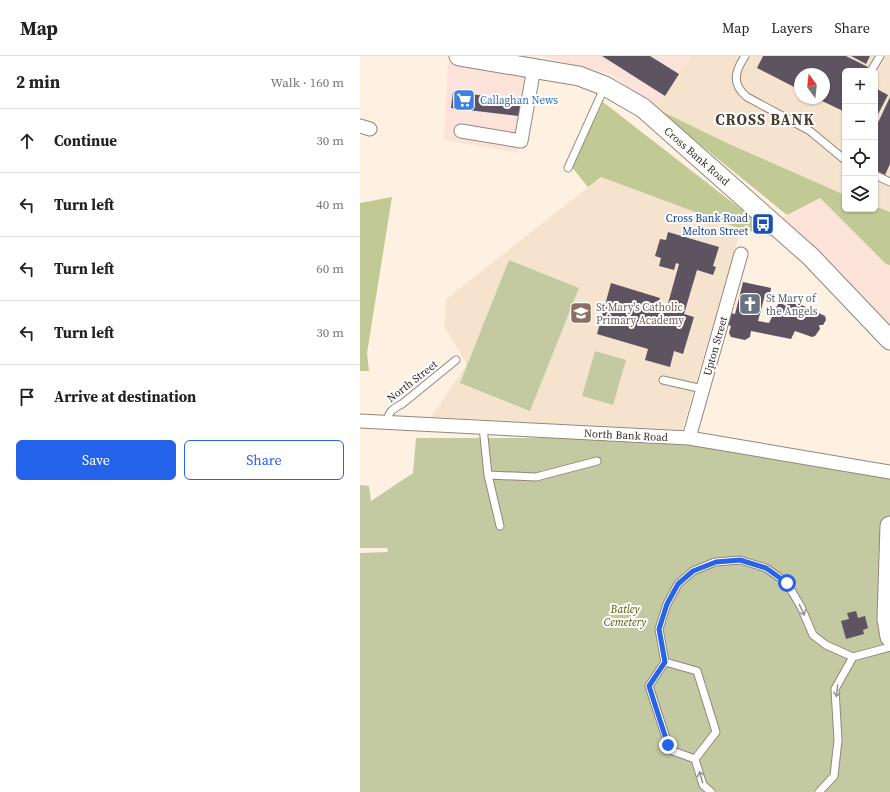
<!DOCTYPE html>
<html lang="en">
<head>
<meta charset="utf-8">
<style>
  :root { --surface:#fff; --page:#f6f6f6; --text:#222; --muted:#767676; --line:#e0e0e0; --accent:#2563eb }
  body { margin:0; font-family:"Source Serif 4",serif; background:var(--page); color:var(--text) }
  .controls { position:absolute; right:12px; top:12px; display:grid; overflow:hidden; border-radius:6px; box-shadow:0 1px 3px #0004 }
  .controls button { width:36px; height:36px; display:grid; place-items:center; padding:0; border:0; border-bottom:1px solid var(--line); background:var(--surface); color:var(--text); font:20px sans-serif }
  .compass { position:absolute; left:434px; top:12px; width:36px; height:36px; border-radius:50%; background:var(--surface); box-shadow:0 1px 3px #0004; rotate:345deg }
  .stop { position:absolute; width:12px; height:12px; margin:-9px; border:3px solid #2563eb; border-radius:50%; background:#fff }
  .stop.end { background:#2563eb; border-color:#fff; box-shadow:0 1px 4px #0008 }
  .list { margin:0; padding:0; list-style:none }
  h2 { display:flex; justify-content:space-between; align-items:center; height:52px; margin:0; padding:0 16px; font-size:17px }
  h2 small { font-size:13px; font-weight:400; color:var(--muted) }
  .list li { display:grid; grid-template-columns:26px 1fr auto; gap:12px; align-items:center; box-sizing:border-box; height:64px; padding:0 16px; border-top:1px solid var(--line) }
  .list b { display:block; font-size:15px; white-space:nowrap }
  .list em { font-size:13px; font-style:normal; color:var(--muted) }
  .actions { display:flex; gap:8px; padding:12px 16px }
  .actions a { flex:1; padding:9px 0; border:1px solid var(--accent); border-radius:6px; text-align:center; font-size:14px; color:var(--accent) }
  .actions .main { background:var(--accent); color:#fff }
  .icon { flex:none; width:22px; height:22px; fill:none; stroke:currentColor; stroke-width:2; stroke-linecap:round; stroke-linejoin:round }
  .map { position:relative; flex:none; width:530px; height:736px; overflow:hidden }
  header { display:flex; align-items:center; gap:24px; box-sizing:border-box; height:56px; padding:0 20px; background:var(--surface); border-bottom:1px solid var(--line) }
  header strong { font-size:19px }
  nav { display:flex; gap:22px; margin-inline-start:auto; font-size:14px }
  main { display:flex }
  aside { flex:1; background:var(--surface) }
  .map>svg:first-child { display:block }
</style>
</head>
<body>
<header>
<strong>Map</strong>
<nav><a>Map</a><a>Layers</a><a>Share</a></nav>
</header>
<main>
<aside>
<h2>2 min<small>Walk · 160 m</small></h2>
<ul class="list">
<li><svg class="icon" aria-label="ahead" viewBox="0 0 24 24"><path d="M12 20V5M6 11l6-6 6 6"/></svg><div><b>Continue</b></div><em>30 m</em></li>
<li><svg class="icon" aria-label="left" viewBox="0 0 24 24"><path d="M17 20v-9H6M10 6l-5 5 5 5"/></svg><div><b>Turn left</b></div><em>40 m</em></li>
<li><svg class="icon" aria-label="left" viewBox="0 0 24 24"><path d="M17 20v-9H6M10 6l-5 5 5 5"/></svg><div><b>Turn left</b></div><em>60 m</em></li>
<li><svg class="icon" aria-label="left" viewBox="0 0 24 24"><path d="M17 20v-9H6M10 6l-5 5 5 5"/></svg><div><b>Turn left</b></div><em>30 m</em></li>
<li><svg class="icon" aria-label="arrive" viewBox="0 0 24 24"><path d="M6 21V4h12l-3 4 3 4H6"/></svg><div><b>Arrive at destination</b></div></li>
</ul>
<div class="actions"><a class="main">Save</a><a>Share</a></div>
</aside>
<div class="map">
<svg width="530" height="736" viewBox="0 0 530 736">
  <rect width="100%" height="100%" fill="#fff1e2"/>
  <!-- commercial -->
  <path fill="#fce3da" d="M180,0H331L295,52L251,18Z
    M88,6L168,19L158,97L84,84Z
    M460,142L526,208L530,209V269L422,162Z"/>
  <!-- built -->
  <path fill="#f6e3ce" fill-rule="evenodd" d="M331,0H530V156L515,150V15H485V139L367,87L295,52ZM440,18H464V42H440Z
    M241,121L381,173L322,374L71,361L107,308L84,271L86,243Z"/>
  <!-- green -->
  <path fill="#c3caa1" d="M149,204L219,232L170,355L100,327Z
    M235,295L266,304L253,349L222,340Z
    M56,382H329L530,416V736H0V497L28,496L27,492H0V429L9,430L11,445L53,417Z"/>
  <!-- forest -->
  <path fill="#c1c994" d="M243,46L418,182L381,173L241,121L228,131L211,110Z
    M295,52L367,87L485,139V153H515V150L530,156V209L526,208L460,142L427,159Z
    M32,141L7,297L9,315H0V147Z"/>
  <!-- building -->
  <path fill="#5e5461" d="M242,0H290L319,18L305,40Z
    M403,0H486L508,11L506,15H485V56L456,42H464V18H440V34L397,12Z
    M491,0H510L506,8Z
    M515,32L528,39L515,64Z
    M93,36L161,44L159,60L91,52Z
    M530,41V108L525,119L515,114V73Z
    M308,176L359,191L353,210L356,211L353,219L337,214L324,258L334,261L323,298L314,295L310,311L285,304L288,293L237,278L251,227L300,242L298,248L307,251L319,208L316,207L314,214L299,210L301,202L295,200L300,183L306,184Z
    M383,226L411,232L410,238L405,239L398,265L409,267L419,246L426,250L431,244L465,260L466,264L463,269H459L460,273L455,280L452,281L435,275L431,283L391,275L390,281L385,284L371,281L369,277L371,270L368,269L371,257L375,258Z
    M496,555L498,562L505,560L508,572L503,574L504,578L486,583L481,565L489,563L487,557Z"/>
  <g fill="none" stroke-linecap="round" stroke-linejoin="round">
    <!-- lane casing -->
    <g stroke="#928679" stroke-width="9">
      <path id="lane" d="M385,0C375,15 371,28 387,41L450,75L485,104
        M511,15L520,0
        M208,112L245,30
        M515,119L530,126
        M303,324L343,333
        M27,367C28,356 32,353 42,348L96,304
        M123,371L128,419L140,470
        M128,419L176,421L237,405
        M305,606L299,573L307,548L318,528L333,515L355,506L380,504L406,512L427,527L441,551L453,579L466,589L493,601L530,591
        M305,606L337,615L356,676L335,703L310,694L289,630Z
        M335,703L343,729L351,736
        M459,736L474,720L478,684L475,633L493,601"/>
    </g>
    <!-- street casing -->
    <g stroke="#928679" stroke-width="15">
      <path id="street" d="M0,70L10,73
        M101,75L161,85L174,12
        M0,365L329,382L530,416
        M329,382L381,198"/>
    </g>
    <!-- secondary casing -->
    <g stroke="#928679" stroke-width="21">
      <path id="secondary" d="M99,0L219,20L245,30L283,52L450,200L530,284
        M530,470L527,563L530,581"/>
    </g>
    <!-- lane -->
    <use href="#lane" stroke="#fff" stroke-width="7"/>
    <!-- street -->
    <use href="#street" stroke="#fff" stroke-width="13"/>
    <!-- secondary -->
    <use href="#secondary" stroke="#fff" stroke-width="19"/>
  </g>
  <!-- one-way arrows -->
  <defs><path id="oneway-shaft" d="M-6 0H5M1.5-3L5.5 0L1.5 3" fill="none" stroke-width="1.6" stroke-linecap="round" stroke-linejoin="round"/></defs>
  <g stroke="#999694">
    <use href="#oneway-shaft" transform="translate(442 554) rotate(65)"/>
    <use href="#oneway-shaft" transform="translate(477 635) rotate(97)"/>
    <use href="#oneway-shaft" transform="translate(341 721) rotate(-106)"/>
  </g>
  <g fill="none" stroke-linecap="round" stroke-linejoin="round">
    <!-- route -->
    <path stroke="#2563eb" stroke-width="5" d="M308,689L289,630L305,606L299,573L307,548L318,528L333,515L356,506L380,504L406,512L427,527"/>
  </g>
  <!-- icons -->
  <defs>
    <g id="supermarket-square" transform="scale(1.15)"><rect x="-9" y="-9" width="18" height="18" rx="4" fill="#3f7fe0" stroke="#fff"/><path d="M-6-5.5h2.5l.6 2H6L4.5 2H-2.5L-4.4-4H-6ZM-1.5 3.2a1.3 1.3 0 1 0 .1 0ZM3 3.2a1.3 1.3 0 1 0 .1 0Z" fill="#fff"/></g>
    <g id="bus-square" transform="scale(1.15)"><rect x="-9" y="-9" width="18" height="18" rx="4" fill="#1a4fb4" stroke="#fff"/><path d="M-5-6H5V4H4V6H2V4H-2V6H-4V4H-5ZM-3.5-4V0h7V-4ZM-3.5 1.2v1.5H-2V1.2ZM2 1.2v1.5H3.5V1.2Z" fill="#fff"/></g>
    <g id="church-square" transform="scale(1.15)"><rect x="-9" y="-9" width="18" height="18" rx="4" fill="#6b7280" stroke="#fff"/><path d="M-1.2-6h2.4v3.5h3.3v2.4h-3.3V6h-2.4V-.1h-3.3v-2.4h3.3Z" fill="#fff"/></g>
    <g id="school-square" transform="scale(1.15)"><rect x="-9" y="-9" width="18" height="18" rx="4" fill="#8d6e63" stroke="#fff"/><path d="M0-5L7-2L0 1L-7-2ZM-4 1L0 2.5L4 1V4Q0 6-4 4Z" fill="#fff"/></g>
  </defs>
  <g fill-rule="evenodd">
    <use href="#supermarket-square" x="104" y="44"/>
    <use href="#bus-square" x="403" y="168"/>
    <use href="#church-square" x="390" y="248"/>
    <use href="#school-square" x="221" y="257"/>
  </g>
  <g text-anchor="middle" stroke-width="4" stroke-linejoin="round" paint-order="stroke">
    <!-- shop labels -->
    <g font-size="11" fill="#366cbe" stroke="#fff" text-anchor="start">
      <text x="120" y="48">Callaghan News</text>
    </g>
    <!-- street labels -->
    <g font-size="11" fill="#332e28" stroke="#fff">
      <text transform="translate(337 100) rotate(41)" y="4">Cross Bank Road</text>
      <text transform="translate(355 290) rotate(-74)" y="4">Upton Street</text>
      <text transform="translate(52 325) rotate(-38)" y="4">North Street</text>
      <text transform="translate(266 379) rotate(3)" y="4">North Bank Road</text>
    </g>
    <!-- transit labels -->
    <g font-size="11" fill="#164399" stroke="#fff" text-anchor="end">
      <text x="388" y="166">Cross Bank Road<tspan x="388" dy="13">Melton Street</tspan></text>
    </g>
    <!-- worship labels -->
    <g font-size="11" fill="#5b616d" stroke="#fff" text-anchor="start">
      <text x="406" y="246">St Mary of<tspan x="406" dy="13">the Angels</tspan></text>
    </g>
    <!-- education labels -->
    <g font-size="11" fill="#785e54" stroke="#fff" text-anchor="start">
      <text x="236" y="255">St Mary's Catholic<tspan x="236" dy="13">Primary Academy</tspan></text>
    </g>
    <!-- park labels -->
    <g font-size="11" font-style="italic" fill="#535b01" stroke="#fff">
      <text x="265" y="557">Batley<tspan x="265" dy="13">Cemetery</tspan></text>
    </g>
    <!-- district labels -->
    <g font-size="15" font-weight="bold" letter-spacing="1" fill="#483d31" stroke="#fff">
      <text x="405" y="69">CROSS BANK</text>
    </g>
  </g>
</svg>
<div class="controls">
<button>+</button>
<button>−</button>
<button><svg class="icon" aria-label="locate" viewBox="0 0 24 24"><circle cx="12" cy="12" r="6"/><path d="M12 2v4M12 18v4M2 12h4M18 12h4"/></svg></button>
<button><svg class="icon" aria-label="layers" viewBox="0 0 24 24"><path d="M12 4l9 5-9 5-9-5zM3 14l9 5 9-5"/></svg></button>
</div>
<svg class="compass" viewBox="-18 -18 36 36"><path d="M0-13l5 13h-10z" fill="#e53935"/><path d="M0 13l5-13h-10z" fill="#767676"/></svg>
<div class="stop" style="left:427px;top:527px"></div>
<div class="stop end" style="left:308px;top:689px"></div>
</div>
</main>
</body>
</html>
